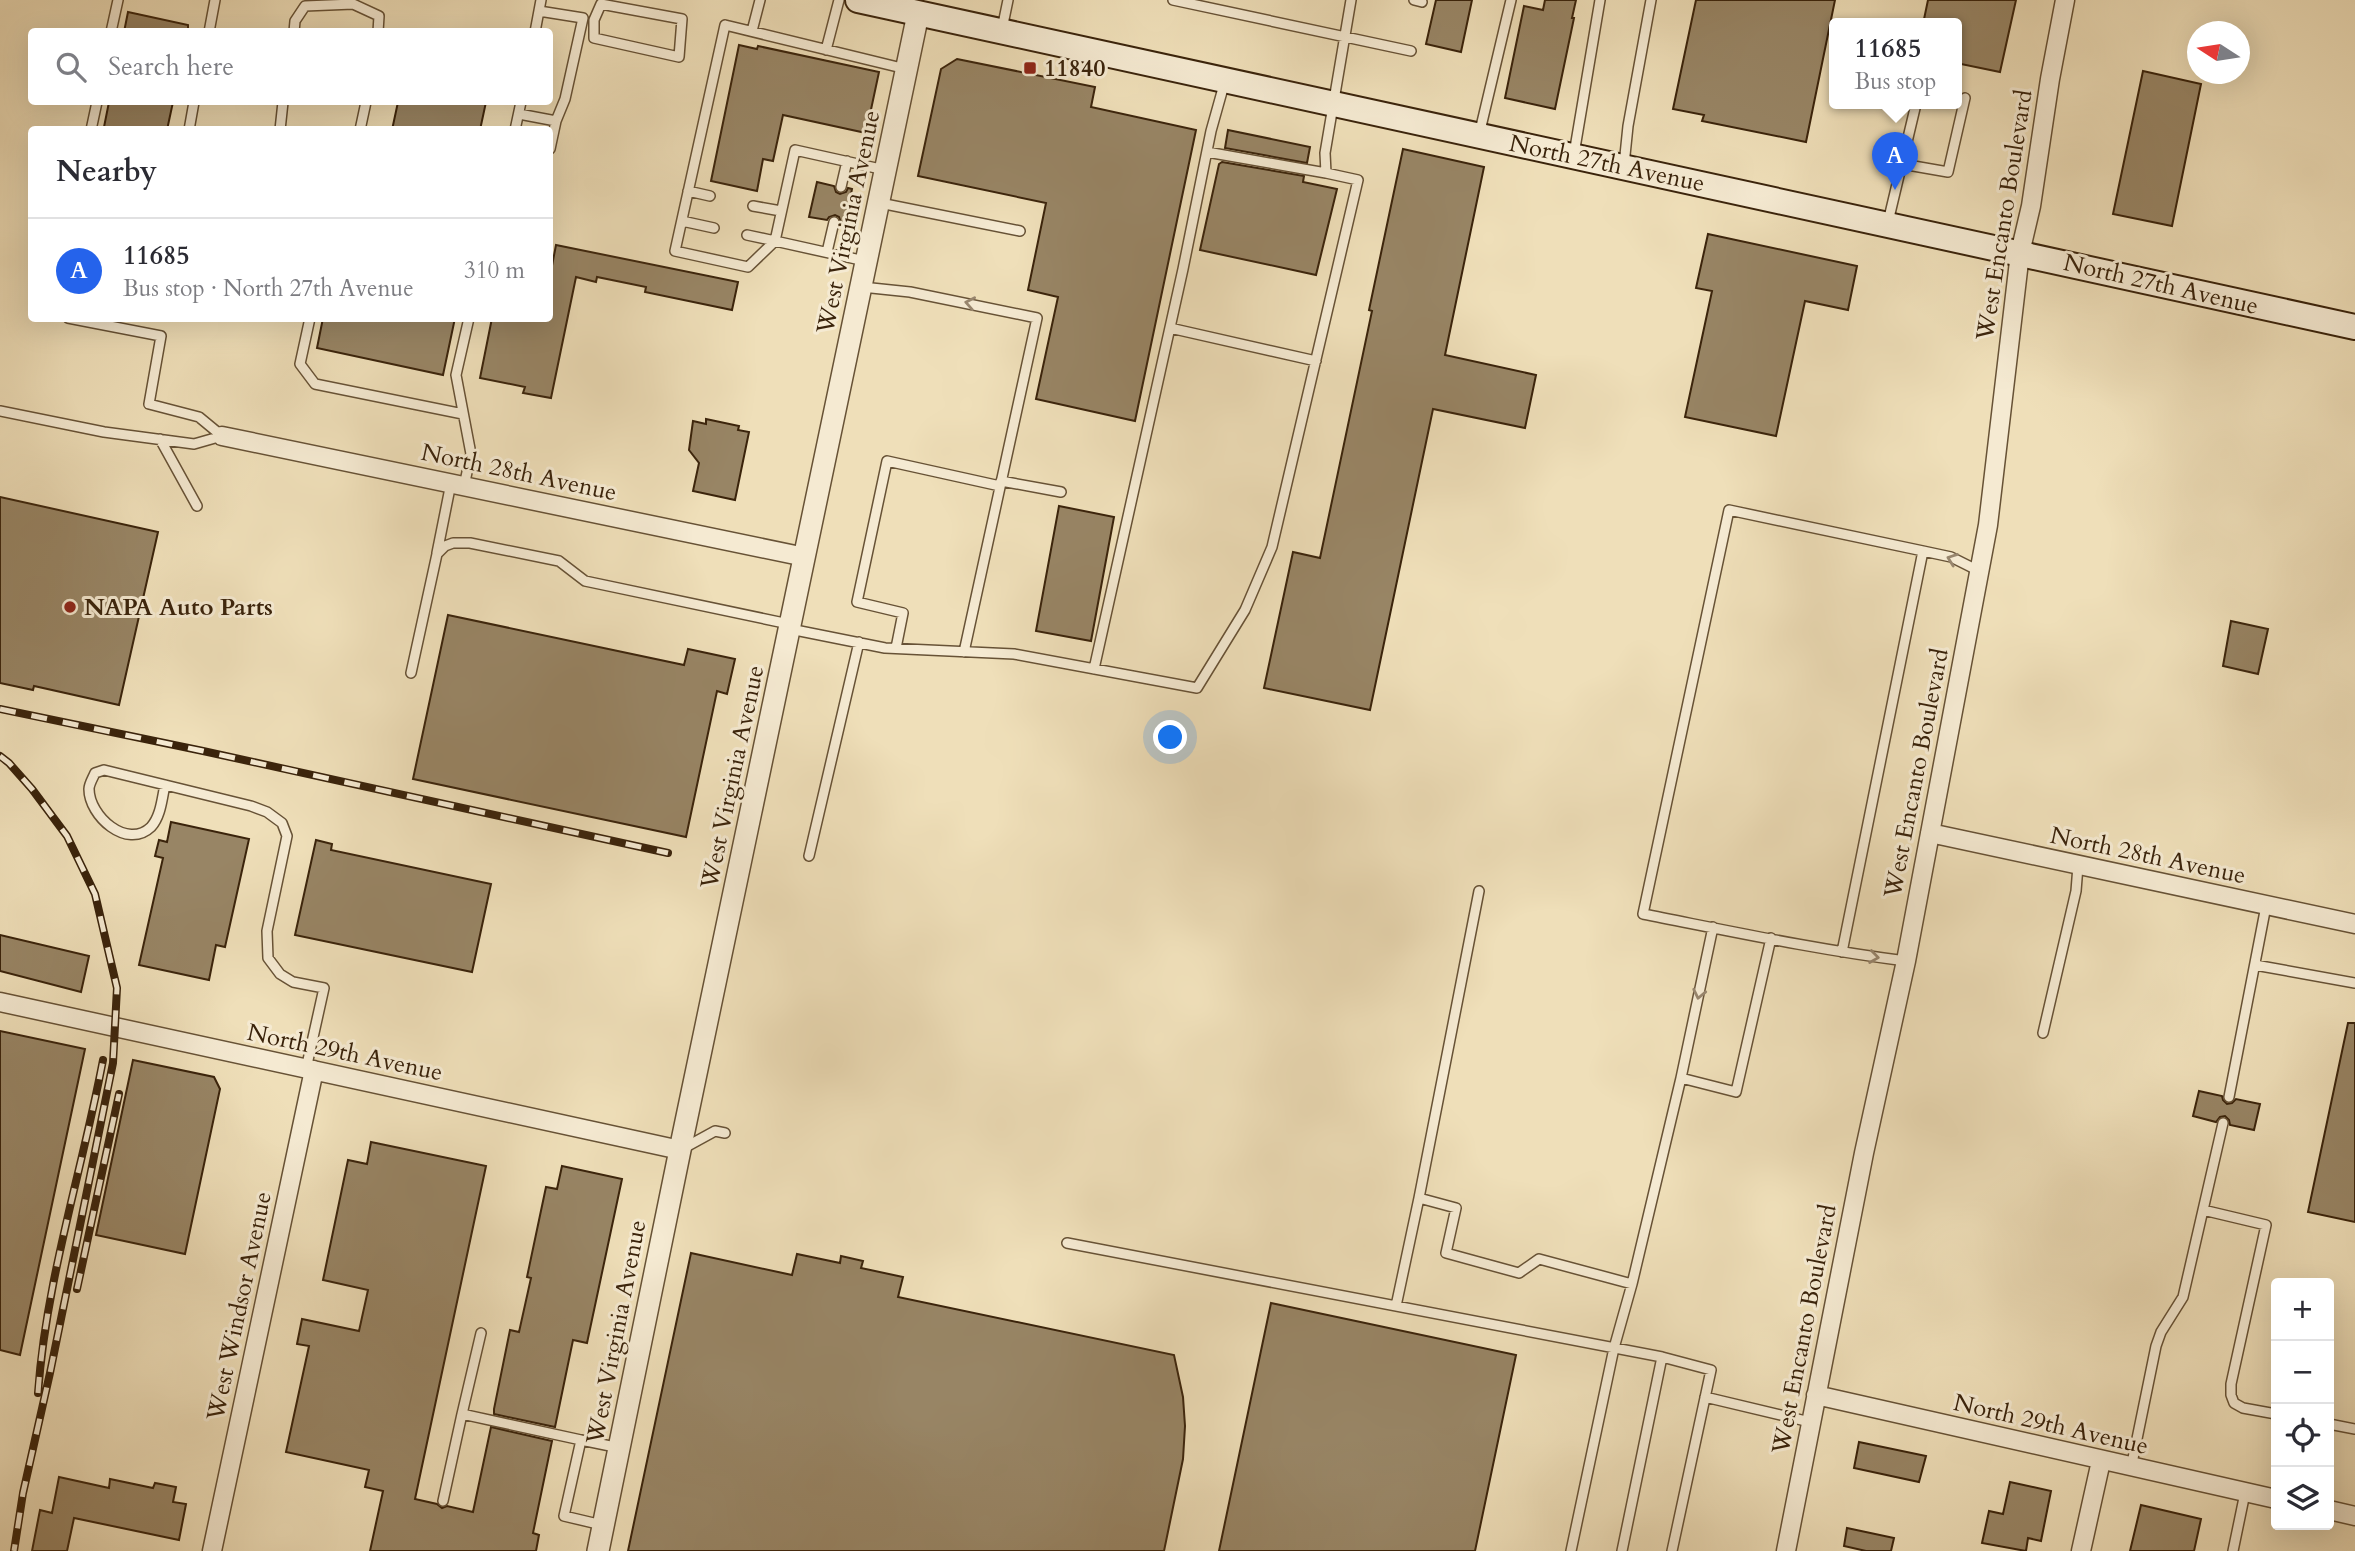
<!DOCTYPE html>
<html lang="en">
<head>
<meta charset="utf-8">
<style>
  :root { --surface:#fff; --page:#f2f2f3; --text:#2b2b33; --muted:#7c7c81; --line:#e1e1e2; --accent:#2563eb }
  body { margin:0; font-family:Cardo,serif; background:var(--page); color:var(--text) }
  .controls { position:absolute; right:21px; bottom:21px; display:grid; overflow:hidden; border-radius:7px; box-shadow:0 7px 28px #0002 }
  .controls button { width:63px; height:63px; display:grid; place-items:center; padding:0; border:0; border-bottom:2px solid var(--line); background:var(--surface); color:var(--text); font:35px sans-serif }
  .compass { position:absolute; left:2187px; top:21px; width:63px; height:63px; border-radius:50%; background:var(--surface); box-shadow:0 7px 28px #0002; rotate:282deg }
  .you { position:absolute; left:1171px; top:738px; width:24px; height:24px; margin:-18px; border:5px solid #fff; border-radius:50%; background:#1a73e8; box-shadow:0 0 0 10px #1a73e833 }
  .badge { display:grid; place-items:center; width:46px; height:46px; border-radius:50%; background:var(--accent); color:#fff; font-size:23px; font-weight:700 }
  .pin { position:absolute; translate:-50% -58px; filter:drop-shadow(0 2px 4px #0008) }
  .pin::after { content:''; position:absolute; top:37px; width:24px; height:21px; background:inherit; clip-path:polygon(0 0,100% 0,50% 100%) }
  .popup { position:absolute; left:1829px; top:18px; width:133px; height:91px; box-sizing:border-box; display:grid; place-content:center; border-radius:7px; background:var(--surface); filter:drop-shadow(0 2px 5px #0005); font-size:23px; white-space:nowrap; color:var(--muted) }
  .popup b { font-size:26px; color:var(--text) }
  .popup::after { content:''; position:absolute; left:50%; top:100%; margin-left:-14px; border:14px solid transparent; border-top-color:var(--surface) }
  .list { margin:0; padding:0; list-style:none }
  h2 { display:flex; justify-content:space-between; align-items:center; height:91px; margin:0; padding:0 28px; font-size:30px }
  h2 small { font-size:23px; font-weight:400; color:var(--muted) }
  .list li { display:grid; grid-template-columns:46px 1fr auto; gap:21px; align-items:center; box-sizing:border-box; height:105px; padding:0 28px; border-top:2px solid var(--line) }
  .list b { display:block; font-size:26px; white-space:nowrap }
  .list p { margin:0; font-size:23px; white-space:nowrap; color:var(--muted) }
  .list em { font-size:23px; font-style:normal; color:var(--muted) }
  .icon { flex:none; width:38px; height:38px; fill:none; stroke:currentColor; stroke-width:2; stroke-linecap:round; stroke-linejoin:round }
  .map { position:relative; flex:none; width:2355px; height:1551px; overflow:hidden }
  .search { position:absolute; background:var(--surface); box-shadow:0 7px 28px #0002; left:28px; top:28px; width:525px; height:77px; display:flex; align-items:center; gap:18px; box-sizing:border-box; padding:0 24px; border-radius:7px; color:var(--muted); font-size:26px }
  .panel { position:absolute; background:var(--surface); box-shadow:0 7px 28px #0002; left:28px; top:126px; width:525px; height:196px; border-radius:7px }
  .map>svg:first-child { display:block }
</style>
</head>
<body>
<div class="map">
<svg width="2355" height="1551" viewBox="0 0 2355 1551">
  <rect width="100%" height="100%" fill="#efdfb9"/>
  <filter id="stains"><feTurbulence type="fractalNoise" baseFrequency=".00286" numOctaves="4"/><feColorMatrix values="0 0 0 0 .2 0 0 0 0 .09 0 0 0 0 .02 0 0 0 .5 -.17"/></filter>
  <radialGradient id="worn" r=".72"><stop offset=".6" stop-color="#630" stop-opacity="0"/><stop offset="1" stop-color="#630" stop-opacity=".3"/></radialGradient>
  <!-- building -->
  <path fill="#988565" stroke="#3a230b" stroke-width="2" d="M1436,0H1472L1461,52L1426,44Z
    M1545,0H1576L1572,18H1574L1555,109L1505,98L1524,6L1543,10Z
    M1696,0H1835L1806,142L1702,121L1704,115L1673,109Z
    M1928,0H2016L2000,72L1956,63V24H1923Z
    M128,12L188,25V32H124Z
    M739,45L757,49L758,46L879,72L866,133L783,115L773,161L763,159L757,191L711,181Z
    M957,59L1095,87L1091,107L1196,130L1135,421L1036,399L1058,297L1028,290L1046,203L918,176L941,69Z
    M2143,71L2201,84L2172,226L2113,214Z
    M109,102H173L167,130H113L104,127Z
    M398,102H486L480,130H392Z
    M1228,130L1310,147L1307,163L1225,148Z
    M1403,149L1484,167L1445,355L1536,375L1525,428L1433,409L1370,710L1264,688L1293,552L1320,558L1372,311L1369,310Z
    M1222,162L1304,176L1303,182L1337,189L1316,275L1200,250L1219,164Z
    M817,182L834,186L836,192L840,194L846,192L848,188L852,189L845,224L841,223L839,217L835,215L829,217L827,220L809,217Z
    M1708,234L1857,266L1848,310L1805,301L1776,436L1685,417L1712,291L1696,288Z
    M556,245L738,282L732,310L645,292L646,287L597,277L596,282L576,277L551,398L523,393L525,387L480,378L492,318H550V276Z
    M323,318H455L443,375L317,348Z
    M706,419L739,426L738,430L749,432L735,500L693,491L699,463L689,450L693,421L706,424Z
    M0,497L158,532L119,705L34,686L33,690L0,683Z
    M1059,506L1114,517L1091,641L1036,631Z
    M448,615L684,665L688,649L735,659L727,694L717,691L686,837L413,779Z
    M2231,621L2268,629L2258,674L2223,666Z
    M171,822L249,839L225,947L216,945L209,980L139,965L163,858L155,856L159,840L167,842Z
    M316,840L332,844L331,850L491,884L472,972L295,935Z
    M0,935L89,956L81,992L0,971Z
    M2348,1023H2355V1222L2308,1212Z
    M0,1031L85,1049L20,1355L0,1350Z
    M133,1060L214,1077L220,1089L185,1254L96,1235Z
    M2199,1091L2222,1096L2223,1100L2227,1104L2232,1103L2236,1099L2260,1104L2254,1130L2230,1125L2229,1120L2225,1116L2220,1117L2216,1122L2193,1116Z
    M371,1142L486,1166L415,1499L437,1504L442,1508L447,1506L473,1512L491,1427L552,1441L533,1533L539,1535L536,1551H370L383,1491L365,1487L369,1470L286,1452L309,1346L297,1344L302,1319L359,1331L368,1290L323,1280L348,1160L367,1164Z
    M562,1166L622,1179L587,1343L573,1340L555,1427L494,1414V1409L510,1330L519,1332L531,1278L527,1277L546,1187L557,1189Z
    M691,1253L792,1275L797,1254L840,1263L841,1256L863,1261L861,1268L903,1277L898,1297L1174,1355L1183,1397L1185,1426L1183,1459L1164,1551H628Z
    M1271,1303L1516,1355L1475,1551H1219Z
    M1859,1442L1926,1456L1919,1482L1854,1468Z
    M59,1477L109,1488L110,1479L153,1488L155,1483L176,1487L173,1502L186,1504L179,1540L74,1518L67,1551H32L40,1510L52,1513Z
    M2010,1482L2051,1491L2041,1541L2028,1538L2026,1551L1982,1543L1989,1511L2003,1514Z
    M2141,1505L2201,1519L2194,1551H2130Z
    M1847,1528L1894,1538L1891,1551H1866L1844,1546Z"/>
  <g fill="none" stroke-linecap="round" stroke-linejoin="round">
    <!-- service casing -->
    <g stroke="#675236" stroke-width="12">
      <path id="service" d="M1173,0L1411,51
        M1414,0L1422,2
        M601,4L682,19L679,57L594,38V20Z
        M539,11L583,18L565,99L556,121
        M1002,29L1008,0
        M752,31L760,0
        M111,32L118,0
        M209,32L215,0
        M294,32L295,21L305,6L353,4L379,16L378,32
        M535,32L541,0
        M826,50L839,0
        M519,114L556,121L550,149
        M91,130L97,102
        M189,130L194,102
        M280,130L283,102
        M360,130L366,102
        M515,130L521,102
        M1479,135L1511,0
        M1207,152L1326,173
        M1574,154L1600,0
        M1902,164L1948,172L1965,98
        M1624,165L1628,126L1651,0
        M841,187L847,161
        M688,191L710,196
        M880,203L1020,231
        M753,206L781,211
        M682,221L714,228
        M1888,222L1916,104
        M747,235L775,241
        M775,241L748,267L675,251L725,25L906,69
        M827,252L834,222
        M865,261L775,241L795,150L885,170
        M862,287L910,292L1037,318L964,652
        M68,318L161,336L149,404L199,417L222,436
        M310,318L300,364L315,384L463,414
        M1170,328L1316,361
        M0,411L104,432L194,444L222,436
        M160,439L197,506
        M1001,481L1061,492
        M464,486L471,454L456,375L469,318
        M1923,551L1951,557L1979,571
        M437,553L451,483
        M790,629L885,648L1014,654L1197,688L1245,610L1272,547L1358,180L1326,173L1325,153L1351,0
        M896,648L903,613L857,602L887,461L1000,486
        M1094,669L1183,269L1211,131L1225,81
        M411,673L437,554L445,546L453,543H470L559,561L585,581L789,624
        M165,785C162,798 161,816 151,827C127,850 89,816 89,789C89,784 93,778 95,773L104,770L251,806L267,812L282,823L287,836L267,931L268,958L280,974L293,982L324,988L306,1069
        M809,856L859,642
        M1842,952L1923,551L1729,510L1643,914C1730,931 1818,950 1906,961
        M2255,965L2355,983
        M2043,1033L2076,891L2078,866
        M1681,1078L1713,927
        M2229,1097L2266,906
        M684,1148L715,1131L725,1133
        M1419,1198L1456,1208L1446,1253L1519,1273L1539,1259L1632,1284
        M2203,1210L2266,1225L2231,1384V1395L2234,1403L2243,1408L2276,1414
        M1067,1243L1662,1357
        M1396,1306L1419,1198L1479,891
        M1705,1397L1810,1422
        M462,1414L481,1333
        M2329,1424L2355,1429
        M2131,1468L2156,1346L2161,1332L2183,1297L2223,1123
        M443,1501L462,1414L581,1440
        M602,1525L564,1516L581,1440L620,1448
        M1571,1551L1614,1348L1632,1284L1681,1078L1736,1092L1771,938
        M1622,1551L1662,1357L1711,1370L1672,1551
        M2233,1551L2245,1493"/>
    </g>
    <!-- minor casing -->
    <g stroke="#675236" stroke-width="21">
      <path id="minor" d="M222,436L805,557
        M1930,833L2355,924
        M0,1002L680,1150
        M1816,1395L2276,1499
        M2329,1510L2355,1516
        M212,1551L314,1070
        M1786,1551L1864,1153L1906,961L1988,525L2020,253L2031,206L2050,79L2065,0
        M2081,1551L2101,1461"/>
    </g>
    <!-- tertiary casing -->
    <g stroke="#675236" stroke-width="24">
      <path id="tertiary" d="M598,1551L680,1150L918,14"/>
    </g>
    <!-- secondary casing -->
    <g stroke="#3a230b" stroke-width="28">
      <path id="secondary" d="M858,0L2355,327"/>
    </g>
    <!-- service -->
    <use href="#service" stroke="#f5ead2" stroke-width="9"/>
    <!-- minor -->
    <use href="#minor" stroke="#f5ead2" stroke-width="18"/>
    <!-- tertiary -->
    <use href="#tertiary" stroke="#f5ead2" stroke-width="21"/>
    <!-- secondary -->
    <use href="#secondary" stroke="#f5ead2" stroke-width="24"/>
    <!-- rail casing -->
    <g stroke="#3a230b" stroke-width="8">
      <path id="rail" d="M0,709L203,751L668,853
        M0,756L9,763L32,789L67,836L95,894L117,988L113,1063L50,1373L23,1493L14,1551
        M77,1289L119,1094
        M38,1393C46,1280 82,1171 103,1060"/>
    </g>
    <!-- rail -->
    <use href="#rail" stroke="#f5ead2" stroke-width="5" stroke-dasharray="16" stroke-linecap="butt"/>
  </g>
  <!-- one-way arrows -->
  <defs><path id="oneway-chevron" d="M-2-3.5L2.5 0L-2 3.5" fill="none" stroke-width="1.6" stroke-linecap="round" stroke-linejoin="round" transform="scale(1.75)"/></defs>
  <g stroke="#98866e">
    <use href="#oneway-chevron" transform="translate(970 303) rotate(-169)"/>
    <use href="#oneway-chevron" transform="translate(1952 559) rotate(-160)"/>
    <use href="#oneway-chevron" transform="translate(1874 957) rotate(8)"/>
    <use href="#oneway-chevron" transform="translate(1699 994) rotate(102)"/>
  </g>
  <!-- markers -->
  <g fill="#8f2418" stroke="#f5ead2" stroke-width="2.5">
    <rect x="1023" y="61" width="14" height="14" rx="3.5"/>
    <circle cx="70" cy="607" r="7"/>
  </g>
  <g text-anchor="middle" stroke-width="6" stroke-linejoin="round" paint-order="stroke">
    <!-- poi labels -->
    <g font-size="24" font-weight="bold" fill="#3a230b" stroke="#f5ead2" text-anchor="start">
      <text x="1044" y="76">11840</text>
      <text x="84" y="615">NAPA Auto Parts</text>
    </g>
    <!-- street labels -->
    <g font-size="24" fill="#3a230b" stroke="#f5ead2">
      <text transform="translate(1607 163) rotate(12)" y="8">North 27th Avenue</text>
      <text transform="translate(2004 215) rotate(-81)" y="8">West Encanto Boulevard</text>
      <text transform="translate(848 222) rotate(-78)" y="8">West Virginia Avenue</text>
      <text transform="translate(2161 284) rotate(13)" y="8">North 27th Avenue</text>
      <text transform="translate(519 472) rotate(12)" y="8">North 28th Avenue</text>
      <text transform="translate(1916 773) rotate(-79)" y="8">West Encanto Boulevard</text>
      <text transform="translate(732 777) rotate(-78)" y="8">West Virginia Avenue</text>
      <text transform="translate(2148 855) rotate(12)" y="8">North 28th Avenue</text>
      <text transform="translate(345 1052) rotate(12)" y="8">North 29th Avenue</text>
      <text transform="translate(239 1306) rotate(-78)" y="8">West Windsor Avenue</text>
      <text transform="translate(1804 1329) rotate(-79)" y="8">West Encanto Boulevard</text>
      <text transform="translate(616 1332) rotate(-79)" y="8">West Virginia Avenue</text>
      <text transform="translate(2051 1424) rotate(13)" y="8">North 29th Avenue</text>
    </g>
  </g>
  <rect width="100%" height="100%" filter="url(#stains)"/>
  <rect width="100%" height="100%" fill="url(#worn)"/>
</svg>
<div class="controls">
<button>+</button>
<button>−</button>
<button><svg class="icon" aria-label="locate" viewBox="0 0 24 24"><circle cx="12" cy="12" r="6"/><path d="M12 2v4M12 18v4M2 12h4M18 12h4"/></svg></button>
<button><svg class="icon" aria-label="layers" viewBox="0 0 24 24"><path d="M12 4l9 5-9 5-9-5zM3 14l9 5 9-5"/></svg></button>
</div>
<svg class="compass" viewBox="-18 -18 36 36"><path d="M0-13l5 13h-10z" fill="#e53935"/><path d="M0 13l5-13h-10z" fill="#7c7c81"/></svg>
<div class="you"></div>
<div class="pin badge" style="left:1895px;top:190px">A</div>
<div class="popup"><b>11685</b>Bus stop</div>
<div class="search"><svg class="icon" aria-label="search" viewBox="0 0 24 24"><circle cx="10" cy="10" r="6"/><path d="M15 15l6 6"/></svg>Search here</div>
<section class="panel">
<h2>Nearby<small></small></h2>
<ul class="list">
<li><span class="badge">A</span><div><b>11685</b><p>Bus stop · North 27th Avenue</p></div><em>310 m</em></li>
</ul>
</section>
</div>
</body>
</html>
